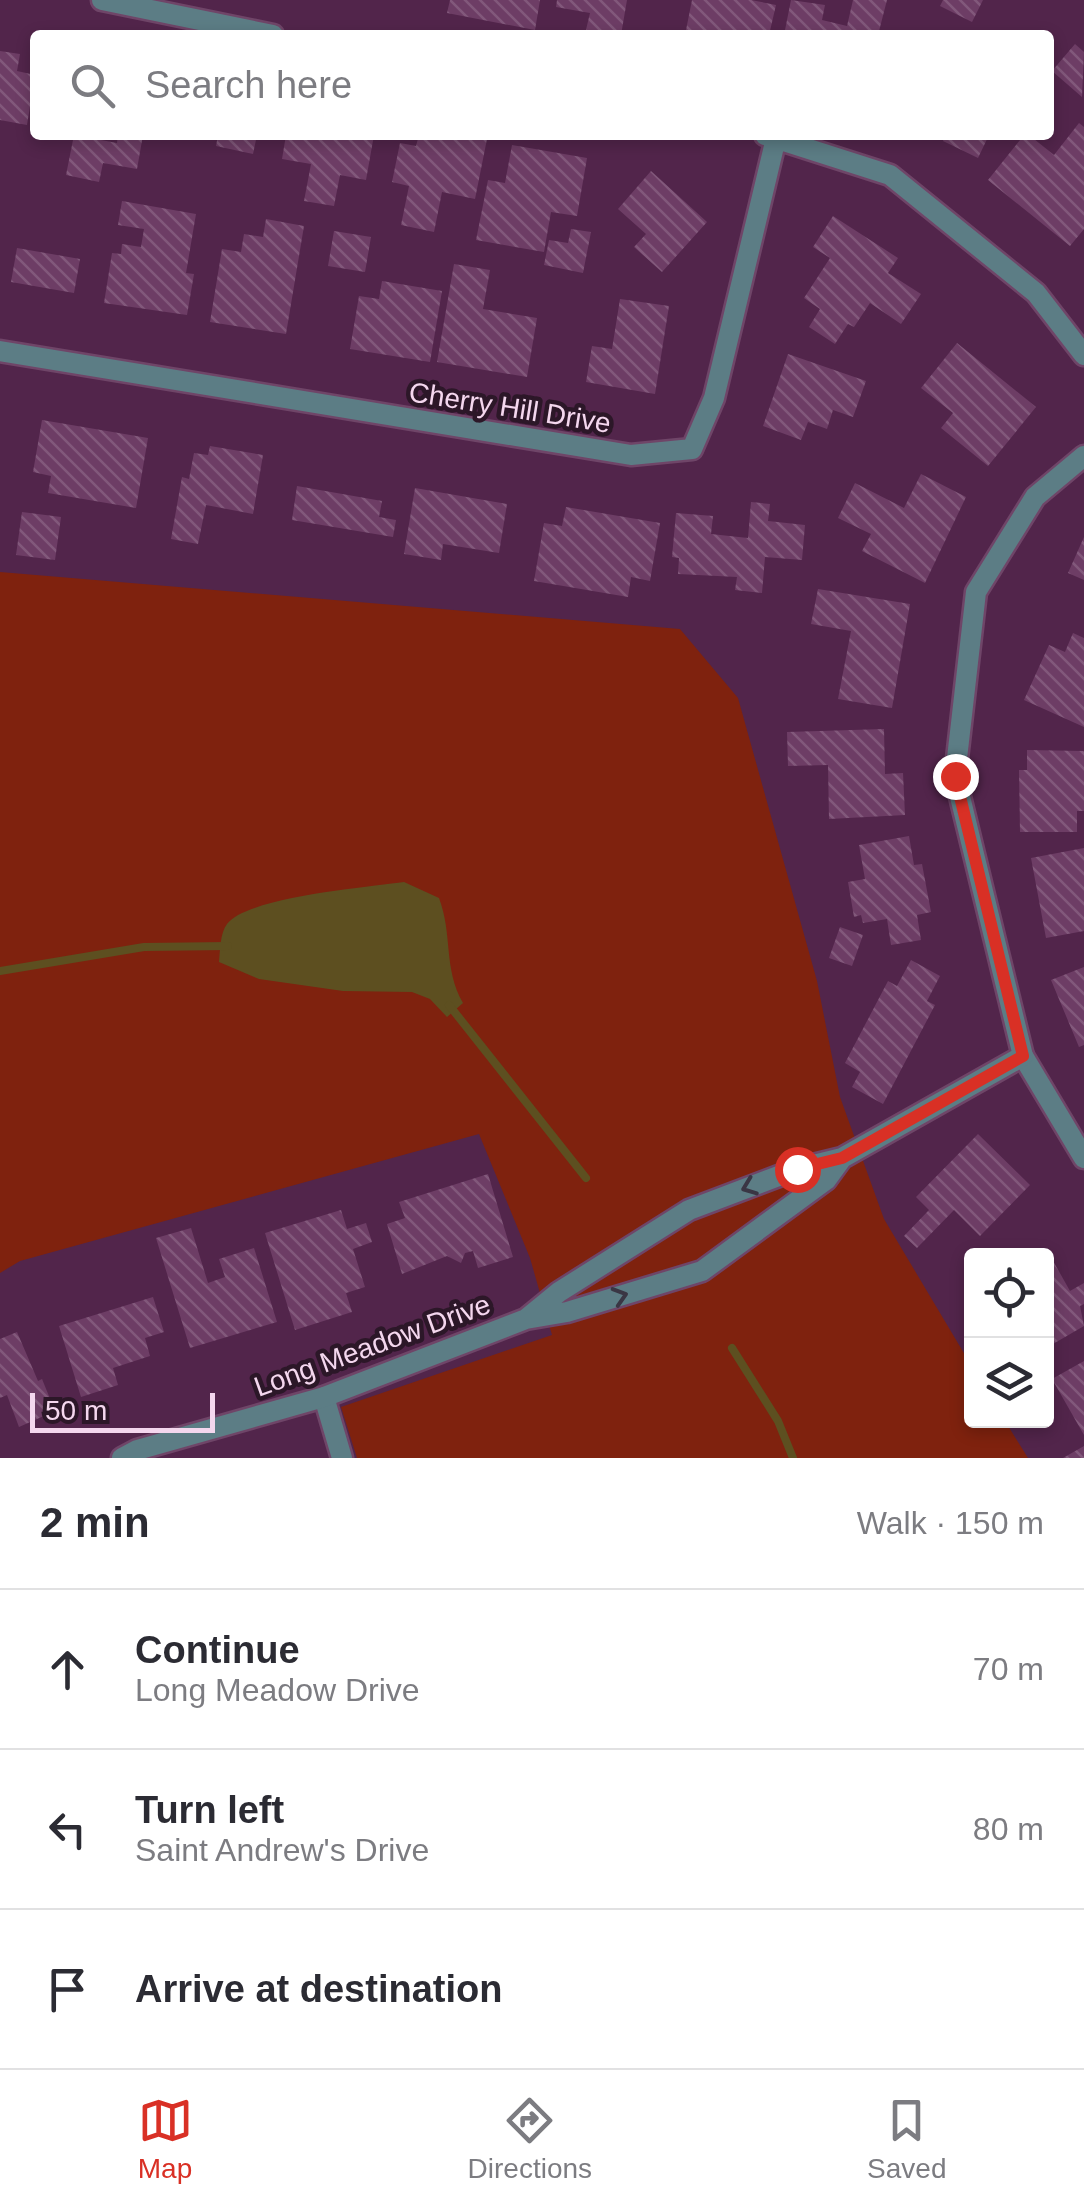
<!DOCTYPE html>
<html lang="en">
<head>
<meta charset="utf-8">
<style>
  :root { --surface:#fff; --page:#f2f2f3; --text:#2b2b33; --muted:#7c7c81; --line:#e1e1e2; --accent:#d93025 }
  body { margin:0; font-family:Arial,sans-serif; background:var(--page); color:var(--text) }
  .controls { position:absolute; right:30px; bottom:30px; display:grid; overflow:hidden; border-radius:10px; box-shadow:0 5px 15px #0003 }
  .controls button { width:90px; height:90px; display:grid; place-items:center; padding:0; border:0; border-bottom:2px solid var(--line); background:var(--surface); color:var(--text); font:50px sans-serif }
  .scale { position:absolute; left:30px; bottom:25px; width:185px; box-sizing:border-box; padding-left:10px; border:5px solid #f4d7ee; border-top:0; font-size:28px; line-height:35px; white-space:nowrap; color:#f4d7ee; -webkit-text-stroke:8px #2c1728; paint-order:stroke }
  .stop { position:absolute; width:30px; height:30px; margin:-22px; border:8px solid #d93025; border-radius:50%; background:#fff }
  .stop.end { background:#d93025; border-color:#fff; box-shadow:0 2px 10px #0008 }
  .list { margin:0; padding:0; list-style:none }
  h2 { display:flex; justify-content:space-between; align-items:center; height:130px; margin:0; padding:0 40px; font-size:42px }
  h2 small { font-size:32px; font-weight:400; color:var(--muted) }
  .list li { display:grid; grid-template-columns:65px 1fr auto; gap:30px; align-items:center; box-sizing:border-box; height:160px; padding:0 40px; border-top:2px solid var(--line) }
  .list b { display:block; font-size:38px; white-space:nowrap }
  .list p { margin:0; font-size:32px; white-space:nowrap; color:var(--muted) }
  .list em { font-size:32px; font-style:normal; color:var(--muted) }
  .icon { flex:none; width:55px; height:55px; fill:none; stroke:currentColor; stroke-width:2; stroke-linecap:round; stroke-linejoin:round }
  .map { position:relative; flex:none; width:1084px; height:1458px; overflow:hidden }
  .search { position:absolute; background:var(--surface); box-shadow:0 5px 15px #0003; left:30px; right:30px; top:30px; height:110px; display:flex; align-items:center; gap:25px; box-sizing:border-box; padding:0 35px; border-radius:10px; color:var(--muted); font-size:38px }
  .sheet { height:610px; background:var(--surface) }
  nav { display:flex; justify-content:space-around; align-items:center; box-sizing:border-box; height:140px; border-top:2px solid var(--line); background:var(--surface); font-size:28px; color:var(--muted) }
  nav a { display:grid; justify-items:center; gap:5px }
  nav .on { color:var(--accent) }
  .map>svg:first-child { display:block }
</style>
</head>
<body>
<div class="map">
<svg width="1084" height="1458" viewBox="0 0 1084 1458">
  <defs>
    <pattern id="building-back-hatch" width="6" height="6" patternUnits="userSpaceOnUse" patternTransform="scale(2.5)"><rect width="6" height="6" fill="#6d3d65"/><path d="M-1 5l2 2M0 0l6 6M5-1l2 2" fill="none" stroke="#82587b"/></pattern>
  </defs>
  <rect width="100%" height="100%" fill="#52254b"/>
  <!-- grass -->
  <path fill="#7f220e" d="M0,572L680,629L738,698L817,981L840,1097L884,1219L971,1365L972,1420L1005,1421L1028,1458H357L341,1407L552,1335L530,1258L479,1134L20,1261L0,1273Z"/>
  <!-- water -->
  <path fill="#5d4f20" d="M404,882L439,898C453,935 443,968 463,1003L447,1017L430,999L412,992L343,991L259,979L219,962C220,951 220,933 227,924C247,897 369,887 404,882Z"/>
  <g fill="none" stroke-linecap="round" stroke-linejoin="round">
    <!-- stream -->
    <path stroke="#5d4f20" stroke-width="8" d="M0,971L144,947L228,946
      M449,1005L586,1178
      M732,1348L778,1421L793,1458"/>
  </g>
  <!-- building -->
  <path fill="url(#building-back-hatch)" d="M450,0H540L535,30L447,13Z
    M557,0H627L621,35L585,34L590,13L556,7Z
    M692,0H751L776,5L769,35H685Z
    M791,0L825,5L822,20L847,26L853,0H887L878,35H784Z
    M943,0H983L972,22L940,6Z
    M1075,44L1084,52L1082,97L1052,71Z
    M0,51L20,54L17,71L35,75L27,125L0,120Z
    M1079,123L1084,127V229L1070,246L988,180L1024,135H1029L1054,155Z
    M74,135L117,143L118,135H143L137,169L103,163L99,182L66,175Z
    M218,135H257L253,154L216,146Z
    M286,135H374L366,180L340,175L334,206L304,201L311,164L282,159Z
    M419,135H466L487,139L475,199L442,192L434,232L401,225L409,186L392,182L400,143L416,146Z
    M945,135H989L978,158L943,141Z
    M512,145L587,158L577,216L551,212L544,252L476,240L488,180L505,183Z
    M651,171L707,222L662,272L634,247L646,234L618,209Z
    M122,201L196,214L186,273L194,274L187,315L104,303L112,253L121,254L122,244L141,247L144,229L118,225Z
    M833,216L898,258L888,273L921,294L901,324L870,303L854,327L848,324L835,344L809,327L820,309L804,298L830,258L813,247Z
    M266,219L304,226L286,334L210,322L222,249L241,252L244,234L263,237Z
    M571,229L591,232L583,273L544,265L549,240L568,243Z
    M334,231L371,237L365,272L328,266Z
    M17,248L80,259L74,293L11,282Z
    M454,264L490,270L483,309L537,318L527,377L437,362Z
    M382,281L442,291L430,362L350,349L359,296L379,299Z
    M620,299L669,306L655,394L586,382L592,346L612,349Z
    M957,343L1036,407L988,466L941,428L953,413L921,388Z
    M788,354L866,381L853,417L833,410L827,429L808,422L801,440L763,426Z
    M42,420L148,438L136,508L48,493L51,476L33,472Z
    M210,446L263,455L253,514L206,505L198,544L171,539L182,477L189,479L194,453L208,455Z
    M921,474L966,497L925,583L862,551L871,534L838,518L855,483L904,508Z
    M297,486L382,501L379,517L396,520L393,537L292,520Z
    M415,488L507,504L499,553L443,544L441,560L404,554Z
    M751,502L770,504L768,521L805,525L802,560L765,557L762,593L735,590L737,577L678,574L679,558L672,557L676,513L713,516L711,534L748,538Z
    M566,507L660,523L650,581L631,577L628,597L534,581L544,523L562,526Z
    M22,512L61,517L55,560L16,555Z
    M1084,537V580L1068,573Z
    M818,589L910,604L892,708L838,699L851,631L811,624Z
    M1073,633L1084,638V727L1024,700L1049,645L1065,652Z
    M884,729L885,774L903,773L905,815L829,819L828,765L788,766L787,732Z
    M1027,750L1084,751V811H1077V832H1020L1019,770H1027Z
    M909,836L914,865L922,864L931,912L917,915L921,940L891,945L887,919L863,923L861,915L854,917L848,882L865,879L859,845Z
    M1084,848V931L1046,938L1031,858Z
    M840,927L863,935L852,966L829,958Z
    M911,960L940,976L927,1001L935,1005L883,1104L852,1087L860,1072L845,1063L888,981L897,986Z
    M1084,967V1045L1079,1047L1051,980Z
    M978,1134L1030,1185L980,1236L954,1210L917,1248L904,1236L929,1210L916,1197Z
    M488,1174L513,1257L478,1268L473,1251L465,1253L461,1263L447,1256L402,1274L387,1224L405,1218L399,1202Z
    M341,1210L347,1229L366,1223L372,1242L353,1249L365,1287L346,1293L352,1312L295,1330L265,1233Z
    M191,1228L208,1283L225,1277L219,1259L254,1248L277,1322L190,1348L156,1238Z
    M1052,1259L1070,1291L1084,1283V1304L1080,1306L1084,1326L1053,1344L1046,1332V1263Z
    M153,1297L164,1332L145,1338L150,1356L113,1368L118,1385L81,1397L59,1326Z
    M17,1332L38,1381L42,1379L55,1411L19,1427L7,1395L0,1398V1339Z
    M1084,1361V1435L1052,1379Z
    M1084,1446V1458H1063Z"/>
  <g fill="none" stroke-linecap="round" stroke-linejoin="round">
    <!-- minor casing -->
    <g stroke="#6f4568" stroke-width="25">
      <path id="minor" d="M102,0L273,35
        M765,135L890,175L1036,293L1084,355
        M0,351L631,455L692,449L714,398L776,138
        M1023,1056L1084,1158
        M324,1397L342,1458"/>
    </g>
    <!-- tertiary casing -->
    <g stroke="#6f4568" stroke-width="25">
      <path id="tertiary" d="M526,1319L559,1292L689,1210L797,1169L842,1158L1023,1056L955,776L976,592L1035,497L1084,456
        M122,1458L137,1450L324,1397L526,1319L567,1312L702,1271L826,1180L842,1158"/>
    </g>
    <!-- minor -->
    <use href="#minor" stroke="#5c7d85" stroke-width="20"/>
    <!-- tertiary -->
    <use href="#tertiary" stroke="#5c7d85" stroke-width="20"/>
  </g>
  <!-- one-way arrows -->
  <defs><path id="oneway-chevron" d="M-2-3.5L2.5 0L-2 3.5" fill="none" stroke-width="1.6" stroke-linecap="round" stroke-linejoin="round" transform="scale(2.5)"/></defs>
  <g stroke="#3a3644">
    <use href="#oneway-chevron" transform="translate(749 1187) rotate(159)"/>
    <use href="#oneway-chevron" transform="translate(620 1296) rotate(-17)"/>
  </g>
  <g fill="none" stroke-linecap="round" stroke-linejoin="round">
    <!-- route -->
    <path stroke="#d93025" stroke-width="12" d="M797,1169L842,1158L1023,1056L955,776"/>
  </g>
  <g text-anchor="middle" stroke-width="9" stroke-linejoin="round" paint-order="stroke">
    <!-- street labels -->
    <g font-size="28" fill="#f4d7ee" stroke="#2c1728">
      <text transform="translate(510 407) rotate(9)" y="10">Cherry Hill Drive</text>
      <text transform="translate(372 1345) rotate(-20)" y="10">Long Meadow Drive</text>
    </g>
  </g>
</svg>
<div class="controls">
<button><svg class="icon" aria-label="locate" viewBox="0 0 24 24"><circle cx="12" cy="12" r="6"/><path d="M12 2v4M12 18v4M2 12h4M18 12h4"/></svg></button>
<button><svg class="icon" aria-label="layers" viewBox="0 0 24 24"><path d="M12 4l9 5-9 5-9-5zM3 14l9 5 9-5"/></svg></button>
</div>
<div class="scale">50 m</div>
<div class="stop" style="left:797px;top:1169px"></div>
<div class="stop end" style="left:955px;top:776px"></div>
<div class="search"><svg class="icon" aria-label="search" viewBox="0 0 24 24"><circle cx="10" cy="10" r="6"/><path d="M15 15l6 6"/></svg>Search here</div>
</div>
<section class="sheet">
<h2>2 min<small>Walk · 150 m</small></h2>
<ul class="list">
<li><svg class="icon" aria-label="ahead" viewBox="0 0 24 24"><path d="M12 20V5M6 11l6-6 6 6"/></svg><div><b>Continue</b><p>Long Meadow Drive</p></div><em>70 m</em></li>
<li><svg class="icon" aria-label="left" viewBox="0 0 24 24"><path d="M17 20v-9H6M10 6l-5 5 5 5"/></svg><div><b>Turn left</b><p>Saint Andrew's Drive</p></div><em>80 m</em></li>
<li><svg class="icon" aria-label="arrive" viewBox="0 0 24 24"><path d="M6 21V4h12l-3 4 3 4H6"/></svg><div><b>Arrive at destination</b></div></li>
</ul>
</section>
<nav>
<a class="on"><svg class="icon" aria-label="map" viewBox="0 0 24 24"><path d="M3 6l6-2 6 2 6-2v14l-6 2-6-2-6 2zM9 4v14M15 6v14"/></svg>Map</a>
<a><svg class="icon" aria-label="directions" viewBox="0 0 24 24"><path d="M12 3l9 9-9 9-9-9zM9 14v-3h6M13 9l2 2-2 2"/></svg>Directions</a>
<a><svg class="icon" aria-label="saved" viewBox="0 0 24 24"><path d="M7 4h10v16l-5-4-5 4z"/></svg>Saved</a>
</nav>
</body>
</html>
